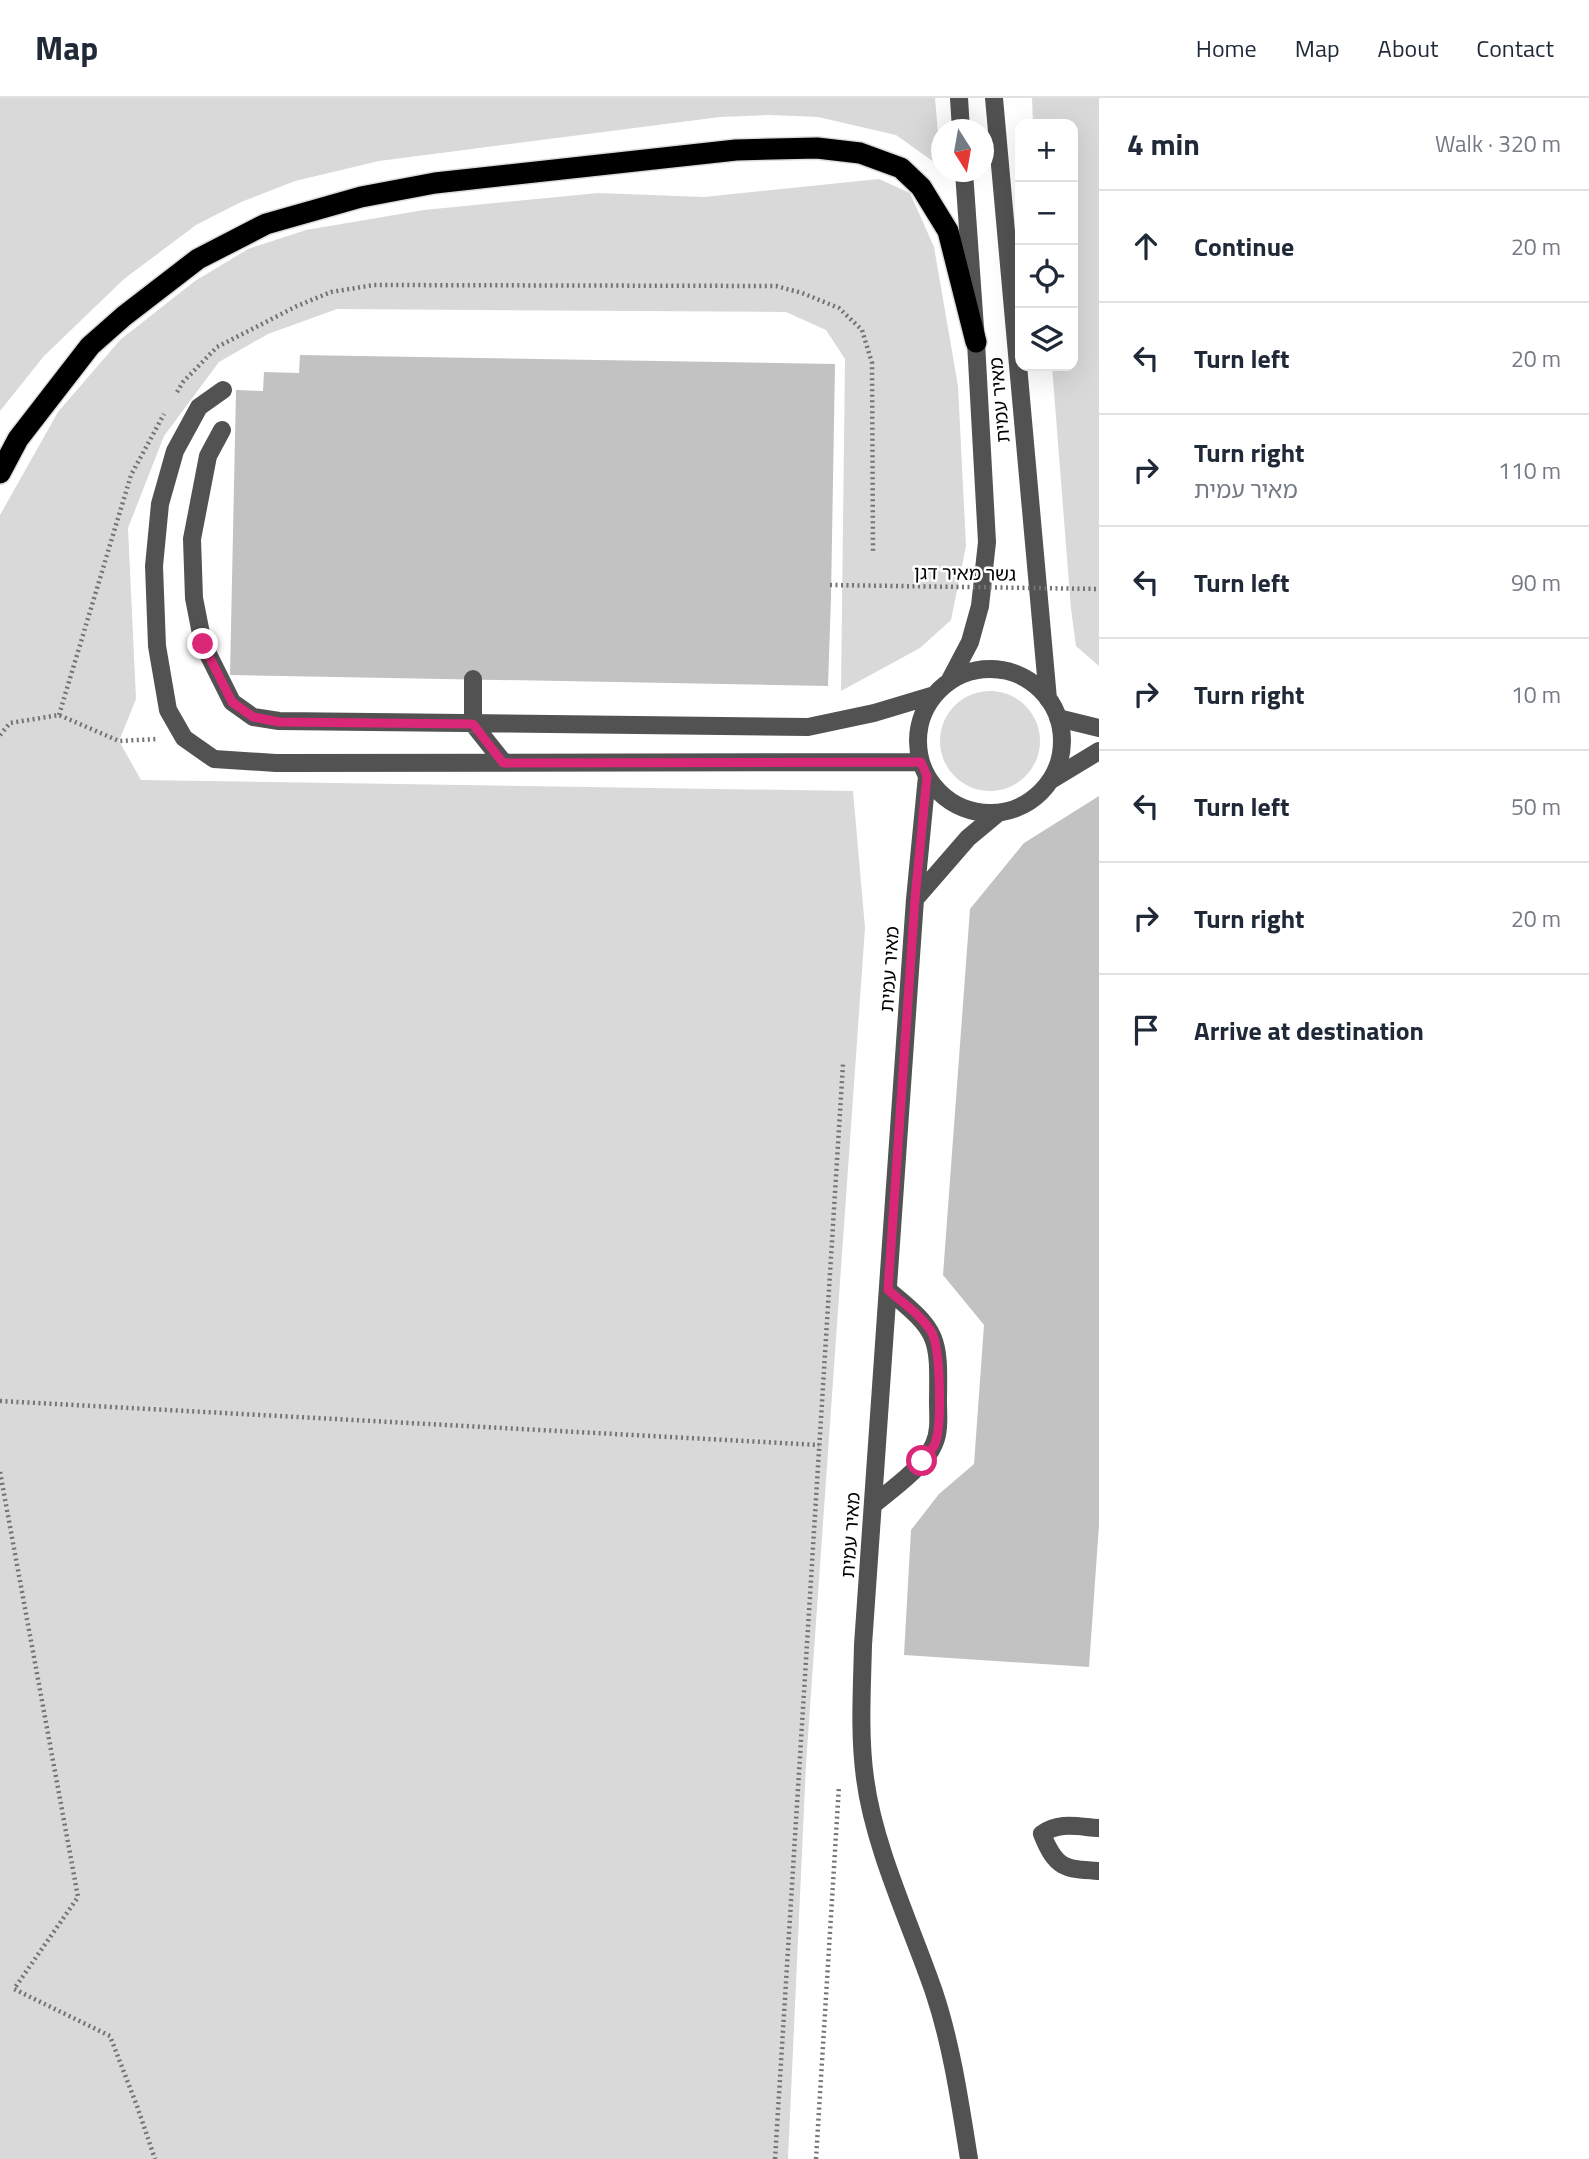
<!DOCTYPE html>
<html lang="en">
<head>
<meta charset="utf-8">
<style>
  :root { --surface:#fff; --page:#f2f2f3; --text:#1f2937; --muted:#747a83; --line:#e0e1e3 }
  body { margin:0; font-family:"Titillium Web","Noto Sans Hebrew",sans-serif; background:var(--page); color:var(--text) }
  .controls { position:absolute; right:21px; top:21px; display:grid; overflow:hidden; border-radius:14px; box-shadow:0 7px 28px #0002 }
  .controls button { width:63px; height:63px; display:grid; place-items:center; padding:0; border:0; border-bottom:2px solid var(--line); background:var(--surface); color:var(--text); font:35px sans-serif }
  .compass { position:absolute; left:931px; top:21px; width:63px; height:63px; border-radius:50%; background:var(--surface); box-shadow:0 7px 28px #0002; rotate:169deg }
  .stop { position:absolute; width:21px; height:21px; margin:-16px; border:5px solid #db2777; border-radius:50%; background:#fff }
  .stop.end { background:#db2777; border-color:#fff; box-shadow:0 2px 7px #0008 }
  .list { margin:0; padding:0; list-style:none }
  h2 { display:flex; justify-content:space-between; align-items:center; height:91px; margin:0; padding:0 28px; font-size:30px }
  h2 small { font-size:23px; font-weight:400; color:var(--muted) }
  .list li { display:grid; grid-template-columns:46px 1fr auto; gap:21px; align-items:center; box-sizing:border-box; height:112px; padding:0 28px; border-top:2px solid var(--line) }
  .list b { display:block; font-size:26px; white-space:nowrap }
  .list p { margin:0; font-size:23px; white-space:nowrap; color:var(--muted) }
  .list em { font-size:23px; font-style:normal; color:var(--muted) }
  .icon { flex:none; width:38px; height:38px; fill:none; stroke:currentColor; stroke-width:2; stroke-linecap:round; stroke-linejoin:round }
  .map { position:relative; flex:none; width:1099px; height:2061px; overflow:hidden }
  header { display:flex; align-items:center; gap:42px; box-sizing:border-box; height:98px; padding:0 35px; background:var(--surface); border-bottom:2px solid var(--line) }
  header strong { font-size:33px }
  nav { display:flex; gap:38px; margin-inline-start:auto; font-size:24px }
  main { display:flex }
  aside { flex:1; background:var(--surface) }
  .map>svg:first-child { display:block }
</style>
</head>
<body>
<header>
<strong>Map</strong>
<nav><a>Home</a><a>Map</a><a>About</a><a>Contact</a></nav>
</header>
<main>
<div class="map">
<svg width="1099" height="2061" viewBox="0 0 1099 2061">
  <rect width="100%" height="100%" fill="#fff"/>
  <!-- green -->
  <path fill="#d9d9d9" d="M0,0H935L941,69L896,37L818,19L769,17L720,19L379,63L295,83L241,104L196,127L124,181L44,258L0,313Z
    M1032,0H1099V568L1076,548L1071,511L1052,268H1073V26H1033Z
    M879,81L910,95L934,149L958,288L966,448L951,522L920,550L841,593L845,261L826,232L786,214L337,211L268,236L219,264L164,338L128,430L136,601L119,643L141,682L853,693L865,830L806,1666L788,2061H0V417L58,314L120,242L195,183L248,151L306,132L424,112L598,95L704,99Z
    M940 643a50 50 0 1 1 100 0a50 50 0 1 1-100 0Z"/>
  <!-- building -->
  <path fill="#c2c2c2" d="M300,257L835,266L831,499L828,588L230,577L236,292L263,293L264,274L299,275Z
    M1099,698V1427L1089,1569L904,1557L911,1432L939,1396L974,1366L984,1227L943,1177L970,811L1024,745Z"/>
  <g fill="none" stroke-linecap="round" stroke-linejoin="round">
    <!-- highway casing -->
    <g stroke="#dbdbdb" stroke-width="24">
      <path id="highway" d="M0,375L18,341L90,248L124,218L198,161L266,126L361,99L435,85L736,52L817,50L860,55L901,70L921,89L948,133L976,244"/>
    </g>
    <!-- path -->
    <path stroke="#747474" stroke-width="4.5" stroke-dasharray="2 3.5" stroke-linecap="butt" d="M177,294L183,284L217,249L297,208L331,194L374,187L776,188L802,195L839,210L862,232L872,265L873,454
      M59,617L131,377L164,316
      M0,637L10,625L59,617L119,643L157,641
      M0,1303L819,1347
      M0,1374L78,1799L14,1891L110,1938L137,2008L155,2061
      M775,2061L843,966
      M816,2061L839,1688"/>
    <!-- minor -->
    <path stroke="#525252" stroke-width="18" d="M959,0L961,32
      M994,0L1048,601
      M223,292L199,309L175,353L160,406L154,468L157,548L168,612L184,640L214,661L276,665L921,664
      M222,332L208,358L192,441L194,500L203,546L232,604L253,619L279,623L808,629L874,615L934,597
      M918 643a72 72 0 1 1 144 0a72 72 0 1 1-144 0Z
      M473,581V626L504,665
      M950,582L970,544L980,508L987,444L976,244L964,74
      M1058,620L1099,630
      M927,678L915,801L863,1547C862,1591 859,1636 865,1680C874,1750 911,1827 934,1894C952,1948 960,2005 969,2061
      M1051,682L1099,653
      M915,801L968,740L998,715
      M873,1407C891,1392 925,1368 934,1346C940,1333 938,1317 938,1303C939,1238 939,1234 888,1192
      M1099,1730C1079,1729 1059,1723 1042,1736C1056,1771 1065,1771 1099,1773"/>
    <!-- highway -->
    <use href="#highway" stroke="#000" stroke-width="21"/>
    <!-- path-bridge -->
    <path stroke="#747474" stroke-width="4.5" stroke-dasharray="2 3.5" stroke-linecap="butt" d="M830,487L1099,491"/>
  </g>
  <g fill="none" stroke-linecap="round" stroke-linejoin="round">
    <!-- route -->
    <path stroke="#db2777" stroke-width="9" d="M203,546L232,604L253,619L279,624L473,626L503,665L921,664L927,678L915,801L888,1192C903,1205 920,1216 931,1233C941,1250 942,1327 935,1346C932,1352 926,1358 922,1363"/>
  </g>
  <g text-anchor="middle" stroke-width="5" stroke-linejoin="round" paint-order="stroke">
    <!-- street labels -->
    <g font-size="19" fill="#000" stroke="#fff">
      <text transform="translate(999 302) rotate(-95)" y="7">מאיר עמית</text>
      <text transform="translate(965 475) rotate(1)" y="7">גשר מאיר דגן</text>
      <text transform="translate(889 871) rotate(-86)" y="7">מאיר עמית</text>
      <text transform="translate(850 1437) rotate(-86)" y="7">מאיר עמית</text>
    </g>
  </g>
</svg>
<div class="controls">
<button>+</button>
<button>−</button>
<button><svg class="icon" aria-label="locate" viewBox="0 0 24 24"><circle cx="12" cy="12" r="6"/><path d="M12 2v4M12 18v4M2 12h4M18 12h4"/></svg></button>
<button><svg class="icon" aria-label="layers" viewBox="0 0 24 24"><path d="M12 4l9 5-9 5-9-5zM3 14l9 5 9-5"/></svg></button>
</div>
<svg class="compass" viewBox="-18 -18 36 36"><path d="M0-13l5 13h-10z" fill="#e53935"/><path d="M0 13l5-13h-10z" fill="#747a83"/></svg>
<div class="stop" style="left:922px;top:1363px"></div>
<div class="stop end" style="left:203px;top:546px"></div>
</div>
<aside>
<h2>4 min<small>Walk · 320 m</small></h2>
<ul class="list">
<li><svg class="icon" aria-label="ahead" viewBox="0 0 24 24"><path d="M12 20V5M6 11l6-6 6 6"/></svg><div><b>Continue</b></div><em>20 m</em></li>
<li><svg class="icon" aria-label="left" viewBox="0 0 24 24"><path d="M17 20v-9H6M10 6l-5 5 5 5"/></svg><div><b>Turn left</b></div><em>20 m</em></li>
<li><svg class="icon" aria-label="right" viewBox="0 0 24 24"><path d="M7 20v-9h11M14 6l5 5-5 5"/></svg><div><b>Turn right</b><p>מאיר עמית</p></div><em>110 m</em></li>
<li><svg class="icon" aria-label="left" viewBox="0 0 24 24"><path d="M17 20v-9H6M10 6l-5 5 5 5"/></svg><div><b>Turn left</b></div><em>90 m</em></li>
<li><svg class="icon" aria-label="right" viewBox="0 0 24 24"><path d="M7 20v-9h11M14 6l5 5-5 5"/></svg><div><b>Turn right</b></div><em>10 m</em></li>
<li><svg class="icon" aria-label="left" viewBox="0 0 24 24"><path d="M17 20v-9H6M10 6l-5 5 5 5"/></svg><div><b>Turn left</b></div><em>50 m</em></li>
<li><svg class="icon" aria-label="right" viewBox="0 0 24 24"><path d="M7 20v-9h11M14 6l5 5-5 5"/></svg><div><b>Turn right</b></div><em>20 m</em></li>
<li><svg class="icon" aria-label="arrive" viewBox="0 0 24 24"><path d="M6 21V4h12l-3 4 3 4H6"/></svg><div><b>Arrive at destination</b></div></li>
</ul>
</aside>
</main>
</body>
</html>
